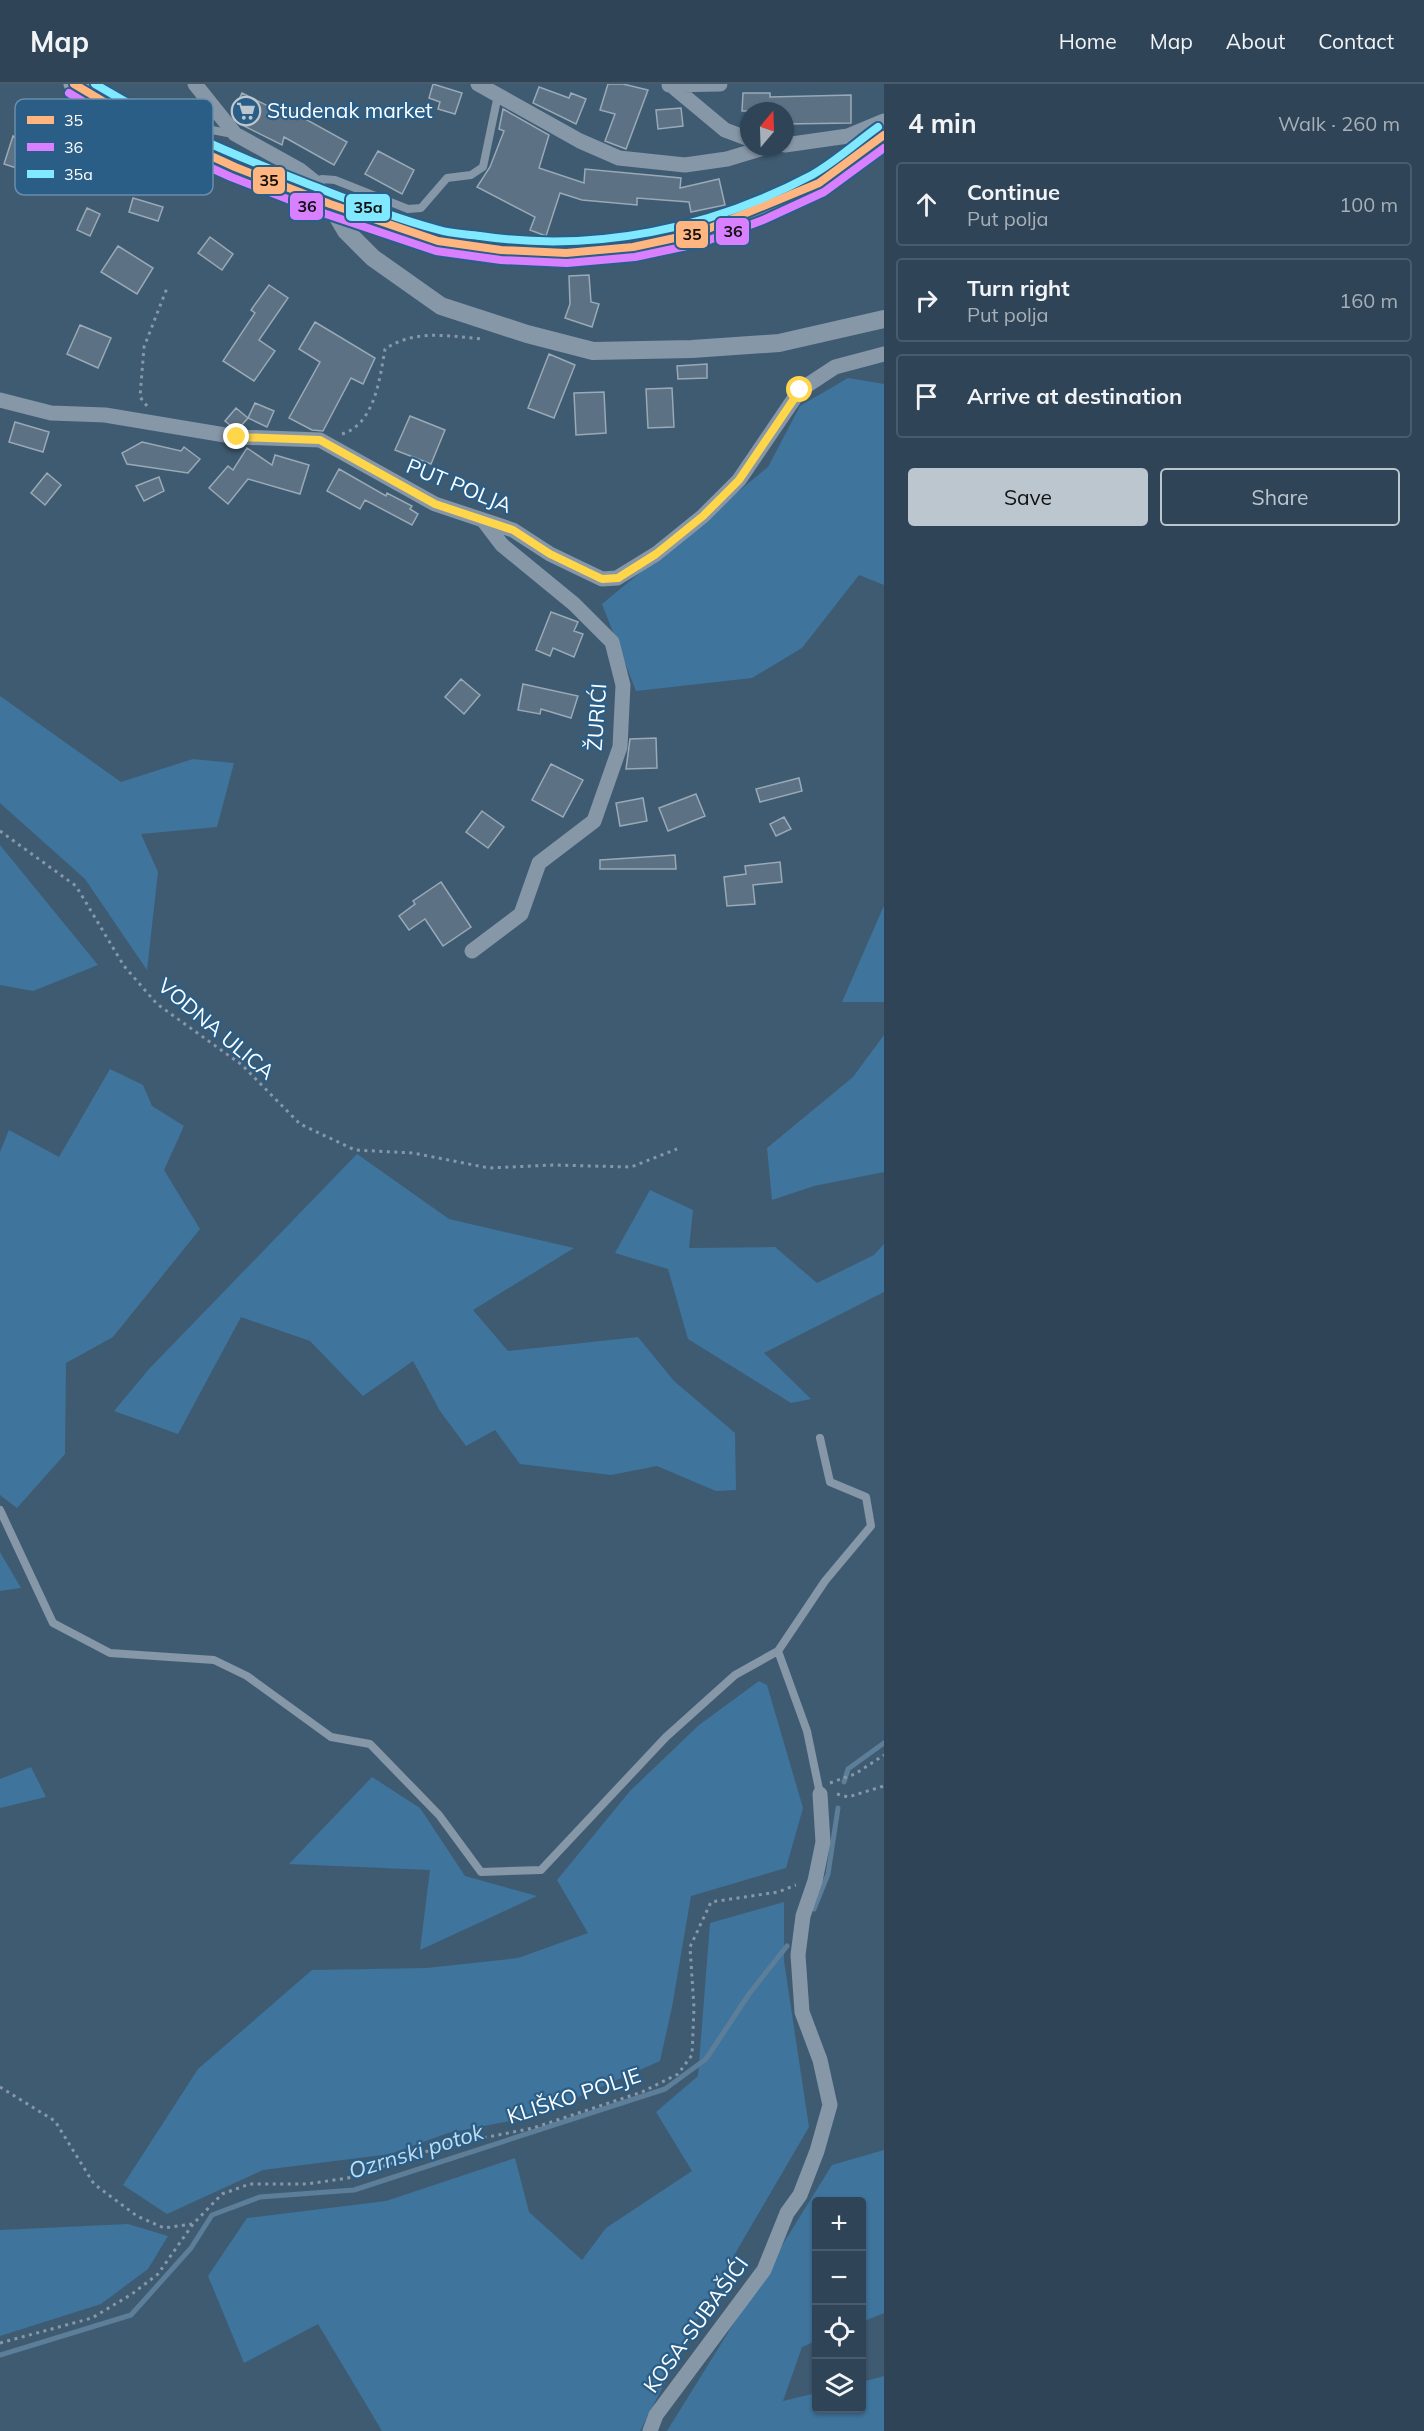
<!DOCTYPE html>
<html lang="en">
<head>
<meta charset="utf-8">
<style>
  :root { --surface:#2f4456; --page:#3b4e60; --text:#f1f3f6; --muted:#a7b0b9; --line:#4a5c6c; --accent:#bcc6ce }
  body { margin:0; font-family:Mulish,sans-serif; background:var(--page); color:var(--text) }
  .controls { position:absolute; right:18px; bottom:18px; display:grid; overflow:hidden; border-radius:6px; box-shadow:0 2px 4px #0004 }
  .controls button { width:54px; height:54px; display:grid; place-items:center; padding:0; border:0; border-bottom:2px solid var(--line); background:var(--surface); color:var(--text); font:30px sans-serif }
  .compass { position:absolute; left:740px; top:18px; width:54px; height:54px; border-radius:50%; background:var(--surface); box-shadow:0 2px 4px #0004; rotate:19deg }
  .stop { position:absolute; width:18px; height:18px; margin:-14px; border:4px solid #ffd54a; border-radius:50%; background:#fff }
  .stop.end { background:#ffd54a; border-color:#fff; box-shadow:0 2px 6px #0008 }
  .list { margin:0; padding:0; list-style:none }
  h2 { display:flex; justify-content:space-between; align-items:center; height:78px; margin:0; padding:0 24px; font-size:26px }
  h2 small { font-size:20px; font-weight:400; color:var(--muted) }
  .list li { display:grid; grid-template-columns:39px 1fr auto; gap:18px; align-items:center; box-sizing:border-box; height:84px; margin:0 12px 12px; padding:0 12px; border:2px solid var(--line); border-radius:6px }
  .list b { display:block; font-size:22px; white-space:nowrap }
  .list p { margin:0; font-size:20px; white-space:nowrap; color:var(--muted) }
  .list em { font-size:20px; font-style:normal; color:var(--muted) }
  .actions { display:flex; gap:12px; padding:18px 24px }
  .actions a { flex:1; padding:14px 0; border:2px solid var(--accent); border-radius:6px; text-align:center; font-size:21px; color:var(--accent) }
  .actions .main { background:var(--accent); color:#111 }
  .icon { flex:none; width:33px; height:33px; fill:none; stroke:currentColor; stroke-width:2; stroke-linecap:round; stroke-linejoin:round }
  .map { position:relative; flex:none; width:884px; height:2347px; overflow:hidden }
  header { display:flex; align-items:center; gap:36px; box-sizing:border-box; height:84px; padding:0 30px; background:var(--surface); border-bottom:2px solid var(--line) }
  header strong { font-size:28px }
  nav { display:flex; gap:33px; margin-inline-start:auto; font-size:21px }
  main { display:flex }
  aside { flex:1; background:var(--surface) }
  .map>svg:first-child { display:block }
</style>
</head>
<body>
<header>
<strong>Map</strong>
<nav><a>Home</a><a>Map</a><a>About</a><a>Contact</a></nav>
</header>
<main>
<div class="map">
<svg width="884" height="2347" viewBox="0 0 884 2347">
  <rect width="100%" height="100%" fill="#3f5b72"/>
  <!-- green -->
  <path fill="#3f749c" d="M848,294L884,300V501L859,491L802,564L752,594L636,607L602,520L768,383L800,322Z
    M0,612L121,698L193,675L234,679L217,743L141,750L158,788L147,886L85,795L0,719Z
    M0,761L98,881L33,907L0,901Z
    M884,822V918H842L882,826Z
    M884,951V1088L814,1102L772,1116L767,1064L853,993Z
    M110,985L143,1001L152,1022L184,1042L164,1086L200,1145L113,1253L66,1279L65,1370L17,1424L0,1411V1068L9,1046L59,1073Z
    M357,1070L449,1135L574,1164L473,1226L508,1267L638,1253L674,1297L735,1349L736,1406L716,1407L657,1382L611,1391L520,1380L495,1346L466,1362L440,1327L413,1277L363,1312L310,1257L241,1233L178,1350L114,1327L149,1285Z
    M650,1106L693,1126L689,1164L775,1163L817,1199L874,1171L884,1160V1208L764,1269L811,1315L791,1319L688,1255L668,1185L615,1169Z
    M0,1468L21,1504L0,1507Z
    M759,1597L767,1601L803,1724L786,1784L691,1812L672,1923L660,1977L535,2032L448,2049L390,2070L263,2086L167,2130L123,2101L198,1985L312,1886L427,1884L518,1874L588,1849L557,1796L630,1707L699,1641Z
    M31,1683L46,1713L0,1724V1695Z
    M372,1693L420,1724L465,1792L537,1812L420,1866L430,1786L289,1780Z
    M784,1818V1877L809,2043L705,2221L640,2347H382L318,2240L244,2279L208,2192L247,2134L386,2117L515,2074L529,2128L582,2176L606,2144L692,2087L656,2028L698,1992L710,1839Z
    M884,2066V2229L862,2238V2118H816V2257L802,2263L783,2317L816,2309V2324H862V2298L884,2292V2347H667L832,2081Z
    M128,2140L168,2152L148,2185L101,2220L0,2252V2146Z"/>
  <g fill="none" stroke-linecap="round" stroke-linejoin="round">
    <!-- stream -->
    <path stroke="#5c7e99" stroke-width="5" d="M844,1698L848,1685L884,1659
      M814,1825L828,1790L838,1724
      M0,2271L131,2231L191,2164L212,2131L260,2113L354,2106L665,2005L706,1975L749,1910L787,1862"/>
  </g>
  <!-- building -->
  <path fill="#5c7284" stroke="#99a9b6" stroke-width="1.5" d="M433,0L462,9L455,30L438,25L440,18L429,14Z
    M608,0H623L648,6L626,65L605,57L615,30L600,26Z
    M539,3L569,14L571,9L586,15L576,40L533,19Z
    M242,9L280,28L282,22L347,58L334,81L284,53L282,61L240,40L232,30Z
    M743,9H770V13L851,11V39L785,40V27H742Z
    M681,24L683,42L658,45L656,26Z
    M503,25L549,51L539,84L584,99L585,85L681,94L680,104L719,95L725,121L691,128L689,118L637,114V121L582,116L560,109L546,152L530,146L535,133L477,103L490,83L504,47L499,45Z
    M13,52L38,61L29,88L4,80Z
    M378,67L414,86L402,110L365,90Z
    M133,114L163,123L158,137L129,128Z
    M87,124L100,130L90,152L77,146Z
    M210,153L233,170L222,186L198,169Z
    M118,162L153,184L137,210L101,188Z
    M589,191L591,218L599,220L592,243L565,234L570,220L569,192Z
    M269,201L288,214L259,256L275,267L254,297L223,277L255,229L251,226Z
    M315,238L375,274L363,300L351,294L323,347L312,346L289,334L320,278L299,265Z
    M80,241L111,254L98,284L67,270Z
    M549,270L575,281L554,334L528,324Z
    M707,280V294L678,295L677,282Z
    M672,304L674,343L648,344L646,305Z
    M604,308L606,349L576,351L574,309Z
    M255,319L274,327L267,343L248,334Z
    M236,324L248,334L240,343L231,342L225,337Z
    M410,332L445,346L431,380L395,366Z
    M15,338L49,348L43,368L9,358Z
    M142,358L181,367L184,363L200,375L188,389L127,380L122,369Z
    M247,364L272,381L275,371L309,381L300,410L248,395L228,420L209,404L228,382L233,386Z
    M339,385L386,412L387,409L412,422L410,425L418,430L412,441L365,416L360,425L327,407Z
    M47,389L61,401L45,421L31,409Z
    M159,393L164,407L144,417L136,402Z
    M551,528L578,538L574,547L583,550L574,573L553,564L550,572L536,566Z
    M461,595L480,611L464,630L445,613Z
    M523,600L578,612L571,634L541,625L540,630L518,626Z
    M656,654L657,684L626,685L630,655Z
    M551,680L583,696L563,733L532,716Z
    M799,694L802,707L760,718L756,705Z
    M696,710L705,732L668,747L659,724Z
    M643,714L647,737L620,742L616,719Z
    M482,727L504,743L488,764L466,748Z
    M784,733L791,745L776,752L770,740Z
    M675,771L676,785H600V776Z
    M780,778L782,798L753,801L755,820L727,822L724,793L746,790L745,782Z
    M441,798L471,843L443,862L425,835L409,846L399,832L415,820L413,817Z"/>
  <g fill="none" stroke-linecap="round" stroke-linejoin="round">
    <!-- path -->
    <path stroke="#8697a8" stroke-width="3" stroke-dasharray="3 4.5" stroke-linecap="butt" d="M147,322L140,313L144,263L167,204
      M342,350C375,340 380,293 385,265C415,245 448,252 482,255
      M0,747L76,802L124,882L157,920L242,981L300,1040L355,1066L413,1069L489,1084L553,1081L631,1083L677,1065
      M830,1699L855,1690L884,1671
      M837,1710L848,1713L884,1702
      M0,2003L55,2037L94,2100L137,2132L164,2144L192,2140
      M0,2259L92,2234L132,2210L158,2190L193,2140L222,2110L250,2100H307L348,2094L443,2062L533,2044L642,2008L678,1990L692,1971L694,1924L690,1863L711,1818L778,1808L796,1801"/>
    <!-- service -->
    <path stroke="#8697a8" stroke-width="8" d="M148,34L233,50
      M315,98L322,95L335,96L408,125L421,124L447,94L471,91L483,83L498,11
      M0,1426L53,1539L110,1569L214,1576L247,1592L331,1653L370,1660L439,1731L481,1788L541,1786L666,1653L735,1591L778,1567L825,1497L871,1442L866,1413L830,1398L820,1354
      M778,1567L807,1647L820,1710"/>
    <!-- minor -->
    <path stroke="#8697a8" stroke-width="15" d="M195,0L235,50L300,86L315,98L330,120
      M478,0L580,57L619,74L685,81L727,75L767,63
      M669,1L720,0
      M671,1L725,46L749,55
      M785,61L848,52L884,37
      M0,316L51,329L105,331L237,353L320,356L435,420L513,446L550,470L602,495L617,494L656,470L703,432L739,396L800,306L835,283L884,270
      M472,867L521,830L539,779L594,737L620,663L623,601L612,558L574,520L502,461L483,436
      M650,2347L656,2331L764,2186L787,2129L800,2111L817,2067L830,2021L820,1976L802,1928L798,1871L803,1832L815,1797L823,1758L820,1710"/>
    <!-- tertiary -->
    <path stroke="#8697a8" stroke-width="18" d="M330,120L346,147L373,174L441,222L527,250L593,267L692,265L779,259L884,235"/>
    <!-- secondary -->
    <path stroke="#8d9eac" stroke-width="21" d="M74,0L143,41L235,83L330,120L438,157L501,166L566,169L633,163L698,149L759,126L819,99L884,51"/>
    <!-- bus-1 casing -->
    <g stroke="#2a5e87" stroke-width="12">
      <path id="bus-1" d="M74,0L143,41L235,83L330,120L438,157L501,166L566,169L633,163L698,149L819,99L884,51"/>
    </g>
    <!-- bus-2 casing -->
    <g stroke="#2a5e87" stroke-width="12">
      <path id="bus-2" d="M69,9L139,51L231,93L326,130L436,167L501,176L567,179L635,173L701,159L763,136L824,108L884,64"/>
    </g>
    <!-- bus-3 casing -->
    <g stroke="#2a5e87" stroke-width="12">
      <path id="bus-3" d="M95,0C161,40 231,70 303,98C347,115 393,134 439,146C452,150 467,150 480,152C595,169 710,145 812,91C835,78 857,58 878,43"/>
    </g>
    <!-- bus-1 -->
    <use href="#bus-1" stroke="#ffb580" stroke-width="8"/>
    <!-- bus-2 -->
    <use href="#bus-2" stroke="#d880ff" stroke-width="8"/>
    <!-- bus-3 -->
    <use href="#bus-3" stroke="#80e8ff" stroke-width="8"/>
  </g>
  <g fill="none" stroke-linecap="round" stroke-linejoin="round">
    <!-- route -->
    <path stroke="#ffd54a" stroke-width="8" d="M237,353L320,356L435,420L513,446L550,470L602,495L618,494L656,470L703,432L739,396L800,306"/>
  </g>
  <!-- icons -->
  <defs>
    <g id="supermarket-ring" transform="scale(1.5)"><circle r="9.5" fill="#2a5e87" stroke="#bcc6ce" stroke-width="1.5"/><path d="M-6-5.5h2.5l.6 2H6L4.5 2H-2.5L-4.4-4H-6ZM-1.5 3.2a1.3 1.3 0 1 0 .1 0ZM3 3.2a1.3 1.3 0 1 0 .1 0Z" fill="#bcc6ce"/></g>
  </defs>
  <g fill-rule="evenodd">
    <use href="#supermarket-ring" x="246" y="27"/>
  </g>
  <g text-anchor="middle" stroke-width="4.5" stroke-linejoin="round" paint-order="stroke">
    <!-- poi labels -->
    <g font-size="21" fill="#fff" stroke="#2a5e87" text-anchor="start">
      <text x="267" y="34">Studenak market</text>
    </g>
    <!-- street labels -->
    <g font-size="21" fill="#fff" stroke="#2a5e87">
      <text transform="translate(459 402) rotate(22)" y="7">PUT POLJA</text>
      <text transform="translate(597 633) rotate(-86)" y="7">ŽURIĆI</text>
      <text transform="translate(216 945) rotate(40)" y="7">VODNA ULICA</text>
      <text transform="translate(574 2012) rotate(-18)" y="7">KLIŠKO POLJE</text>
      <text transform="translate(696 2241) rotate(-54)" y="7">KOSA-SUBAŠIĆI</text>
    </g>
    <!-- water labels -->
    <g font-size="22" font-style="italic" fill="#c2dcef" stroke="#2a5e87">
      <text transform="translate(416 2067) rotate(-17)" y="8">Ozrnski potok</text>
    </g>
  </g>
  <!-- legend -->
  <rect x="15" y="15" width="198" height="96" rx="9" fill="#2a5e87" stroke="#6a8eab" stroke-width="1.5"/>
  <rect x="27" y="32" width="27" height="8" fill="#ffb580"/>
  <rect x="27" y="59" width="27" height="8" fill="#d880ff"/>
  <rect x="27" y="86" width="27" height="8" fill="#80e8ff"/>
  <g font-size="16" fill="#fff">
    <text x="64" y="42">35</text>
    <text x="64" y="69">36</text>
    <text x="64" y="96">35a</text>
  </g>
  <g stroke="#2a5e87" stroke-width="2">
    <rect x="252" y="82" width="34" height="29" rx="6" fill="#ffb580"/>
    <rect x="289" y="108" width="35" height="29" rx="6" fill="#d880ff"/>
    <rect x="345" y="109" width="46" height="29" rx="6" fill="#80e8ff"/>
    <rect x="715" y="133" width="35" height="29" rx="6" fill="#d880ff"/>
    <rect x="675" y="136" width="34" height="29" rx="6" fill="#ffb580"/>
  </g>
  <g font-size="16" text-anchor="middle" font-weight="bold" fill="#111">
    <text x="269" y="102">35</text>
    <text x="307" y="128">36</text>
    <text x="368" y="129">35a</text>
    <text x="733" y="153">36</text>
    <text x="692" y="156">35</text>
  </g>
</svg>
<div class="controls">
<button>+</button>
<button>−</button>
<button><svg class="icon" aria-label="locate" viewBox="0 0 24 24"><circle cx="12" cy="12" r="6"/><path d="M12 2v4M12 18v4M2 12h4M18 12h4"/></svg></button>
<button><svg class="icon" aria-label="layers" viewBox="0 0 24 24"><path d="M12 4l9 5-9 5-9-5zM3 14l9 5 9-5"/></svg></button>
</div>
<svg class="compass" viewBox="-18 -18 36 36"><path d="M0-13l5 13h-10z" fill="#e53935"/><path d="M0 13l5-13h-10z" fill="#a7b0b9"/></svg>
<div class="stop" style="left:800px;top:306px"></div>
<div class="stop end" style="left:237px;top:353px"></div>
</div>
<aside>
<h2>4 min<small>Walk · 260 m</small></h2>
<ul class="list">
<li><svg class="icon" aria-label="ahead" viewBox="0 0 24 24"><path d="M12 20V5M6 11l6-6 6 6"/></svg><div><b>Continue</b><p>Put polja</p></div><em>100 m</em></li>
<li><svg class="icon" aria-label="right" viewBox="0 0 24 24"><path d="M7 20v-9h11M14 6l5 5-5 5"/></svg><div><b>Turn right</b><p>Put polja</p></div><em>160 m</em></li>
<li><svg class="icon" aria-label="arrive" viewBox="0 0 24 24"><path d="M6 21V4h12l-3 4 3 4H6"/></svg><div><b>Arrive at destination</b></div></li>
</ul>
<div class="actions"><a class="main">Save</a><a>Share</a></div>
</aside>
</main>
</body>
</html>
